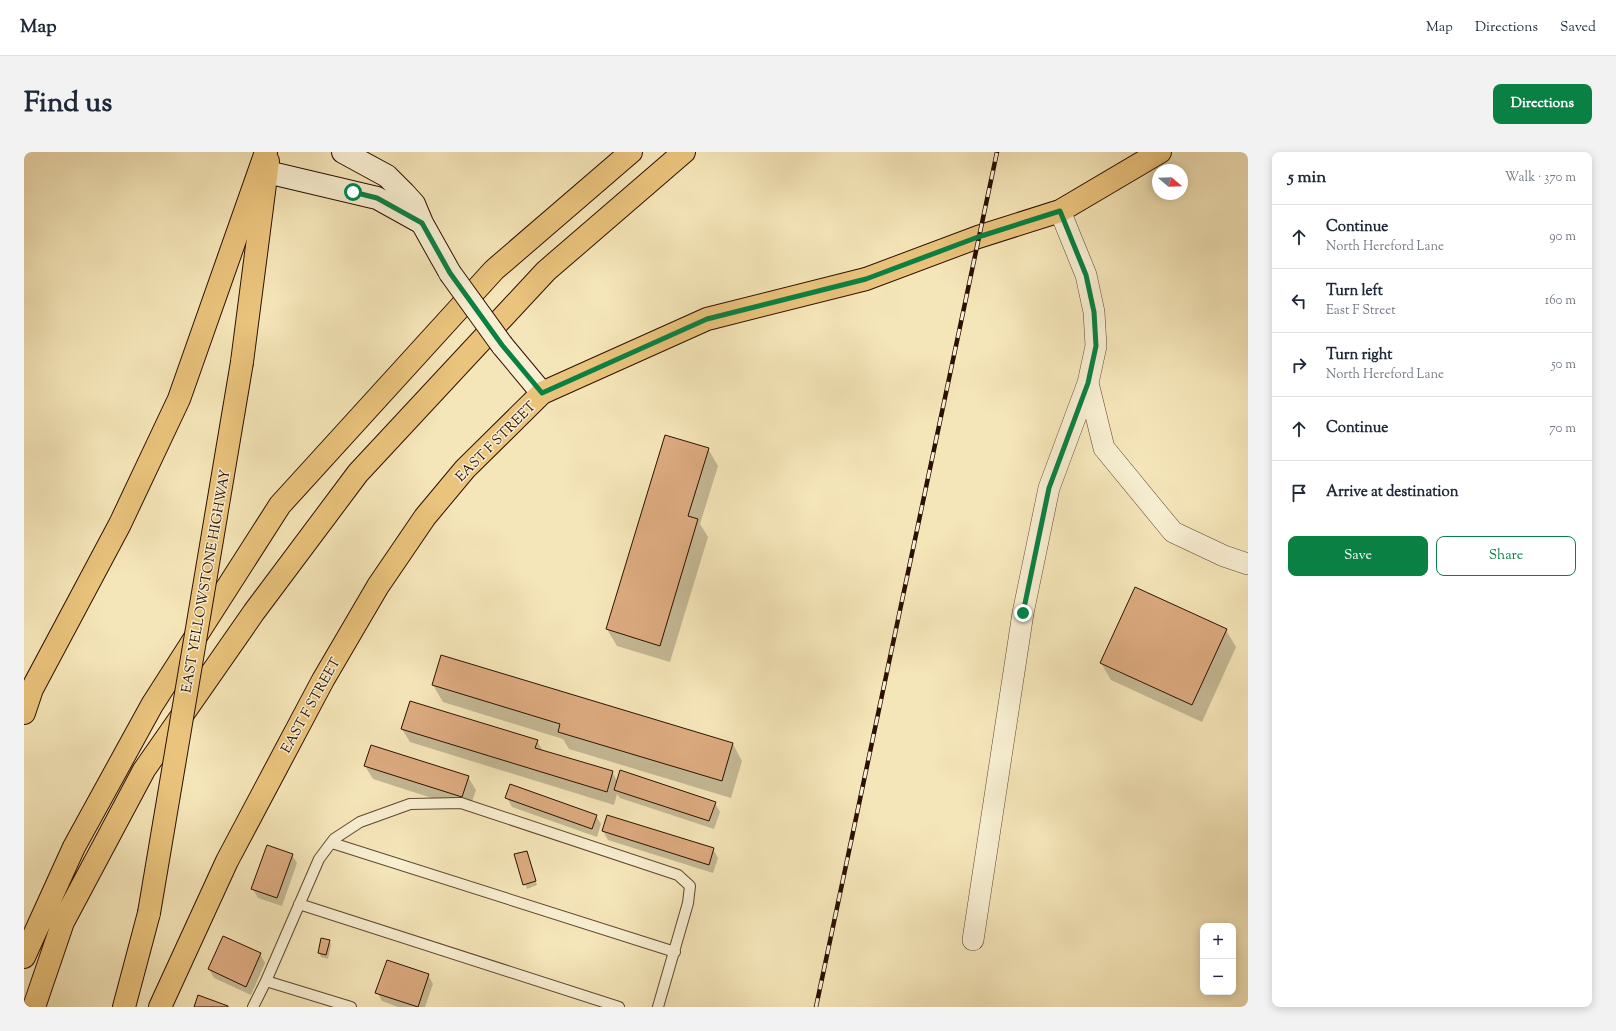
<!DOCTYPE html>
<html lang="en">
<head>
<meta charset="utf-8">
<style>
  :root { --surface:#fff; --page:#f2f2f3; --text:#1f2937; --muted:#747a83; --line:#e0e1e3; --accent:#0b8043 }
  body { margin:0; font-family:"Sorts Mill Goudy",serif; background:var(--page); color:var(--text) }
  .controls { position:absolute; right:12px; bottom:12px; display:grid; overflow:hidden; border-radius:8px; box-shadow:0 2px 10px #0003 }
  .controls button { width:36px; height:36px; display:grid; place-items:center; padding:0; border:0; border-bottom:1px solid var(--line); background:var(--surface); color:var(--text); font:20px sans-serif }
  .compass { position:absolute; left:1128px; top:12px; width:36px; height:36px; border-radius:50%; background:var(--surface); box-shadow:0 2px 10px #0003; rotate:109deg }
  .stop { position:absolute; width:12px; height:12px; margin:-9px; border:3px solid #0b8043; border-radius:50%; background:#fff }
  .stop.end { background:#0b8043; border-color:#fff; box-shadow:0 1px 4px #0008 }
  .list { margin:0; padding:0; list-style:none }
  h2 { display:flex; justify-content:space-between; align-items:center; height:52px; margin:0; padding:0 16px; font-size:17px }
  h2 small { font-size:13px; font-weight:400; color:var(--muted) }
  .list li { display:grid; grid-template-columns:26px 1fr auto; gap:12px; align-items:center; box-sizing:border-box; height:64px; padding:0 16px; border-top:1px solid var(--line) }
  .list b { display:block; font-size:15px; white-space:nowrap }
  .list p { margin:0; font-size:13px; white-space:nowrap; color:var(--muted) }
  .list em { font-size:13px; font-style:normal; color:var(--muted) }
  .actions { display:flex; gap:8px; padding:12px 16px }
  .actions a { flex:1; padding:9px 0; border:1px solid var(--accent); border-radius:8px; text-align:center; font-size:14px; color:var(--accent) }
  .actions .main { background:var(--accent); color:#fff }
  .icon { flex:none; width:22px; height:22px; fill:none; stroke:currentColor; stroke-width:2; stroke-linecap:round; stroke-linejoin:round }
  .map { position:relative; flex:none; width:1224px; height:855px; overflow:hidden; border-radius:8px }
  header { display:flex; align-items:center; gap:24px; box-sizing:border-box; height:56px; padding:0 20px; background:var(--surface); border-bottom:1px solid var(--line) }
  header strong { font-size:19px }
  nav { display:flex; gap:22px; margin-inline-start:auto; font-size:14px }
  .intro { display:flex; align-items:center; justify-content:space-between; box-sizing:border-box; height:96px; padding:0 24px }
  h1 { margin:0; font-size:28px }
  .button { padding:10px 18px; border-radius:8px; background:var(--accent); color:#fff; font-size:14px; font-weight:700 }
  main { display:flex; gap:24px; padding:0 24px }
  aside { flex:1; background:var(--surface); border-radius:8px; box-shadow:0 2px 10px #0003 }
  .map>svg:first-child { display:block }
</style>
</head>
<body>
<header>
<strong>Map</strong>
<nav><a>Map</a><a>Directions</a><a>Saved</a></nav>
</header>
<div class="intro"><h1>Find us</h1><a class="button">Directions</a></div>
<main>
<div class="map">
<svg width="1224" height="855" viewBox="0 0 1224 855">
  <rect width="100%" height="100%" fill="#f5e6b9"/>
  <filter id="stains"><feTurbulence type="fractalNoise" baseFrequency=".005" numOctaves="4"/><feColorMatrix values="0 0 0 0 .2 0 0 0 0 .09 0 0 0 0 .02 0 0 0 .5 -.17"/></filter>
  <radialGradient id="worn" r=".72"><stop offset=".6" stop-color="#630" stop-opacity="0"/><stop offset="1" stop-color="#630" stop-opacity=".3"/></radialGradient>
  <!-- shadow -->
  <path fill="#0003" d="M684,297L694,314L676,372L684,385L646,510L593,494L583,477Z
    M1202,478L1212,495L1178,570L1087,528L1077,511Z
    M409,533L709,592L718,609L707,646L545,597L539,587L419,550Z
    M378,577L513,589L519,599L588,620L593,629L691,651L696,660L690,677L596,646L593,642L590,653L386,590Z
    M341,614L444,625L452,638L445,658L349,627Z
    M483,646L572,664L577,672L573,685L488,655Z
    M579,679L689,697L694,706L689,721L584,688Z
    M268,703L273,711L258,754L234,746L229,737Z
    M491,703L504,704L513,733L503,737Z
    M298,787L305,789L307,793L304,807L297,805L295,801Z
    M236,802L241,811L227,843L190,826L185,817Z
    M404,823L409,832L401,855H374L358,849L353,840Z"/>
  <!-- building -->
  <path fill="#ddab80" stroke="#2b1000" d="M641,283L685,296L664,364L674,367L636,494L582,477Z
    M1111,435L1203,477L1168,553L1076,511Z
    M417,503L709,591L698,629L534,580L536,572L408,533Z
    M386,549L514,588L511,596L589,619L583,640L377,577Z
    M347,593L445,624L438,645L340,614Z
    M596,618L692,650L685,669L590,638Z
    M486,632L573,663L568,677L481,646Z
    M583,663L690,696L685,713L578,679Z
    M243,693L269,702L253,746L227,737Z
    M503,699L512,729L499,733L490,702Z
    M199,784L237,801L222,835L184,817Z
    M297,786L306,788L302,803L294,801Z
    M363,808L405,822L394,855L351,841Z
    M174,843L204,854V855H170Z"/>
  <g fill="none" stroke-linecap="round" stroke-linejoin="round">
    <!-- lane casing -->
    <g stroke="#5e462e" stroke-width="12">
      <path id="lane" d="M308,691L651,800
        M275,752L595,855
        M242,829L295,707L310,687L336,670L386,652L437,651L654,723L666,734L664,751L634,855
        M229,855L242,829L327,855"/>
    </g>
    <!-- street casing -->
    <g stroke="#5e462e" stroke-width="22">
      <path id="street" d="M1036,59L1062,123L1070,160L1072,194L1064,231L1080,296L1149,380L1200,404L1224,412
        M949,788L999,461L1025,336L1064,231"/>
    </g>
    <!-- secondary casing -->
    <g stroke="#2b1000" stroke-width="24">
      <path id="secondary" d="M319,0L363,24L380,41L390,52L398,71L426,121
        M243,20L353,46L398,71
        M478,193L518,241"/>
    </g>
    <!-- primary casing -->
    <g stroke="#2b1000" stroke-width="24">
      <path id="primary" d="M218,210L244,9
        M100,855L125,761
        M136,855L203,709L299,528L354,434L401,365L441,317L518,241L683,167L842,127L954,85L1036,59L1136,0"/>
    </g>
    <!-- highway casing -->
    <g stroke="#2b1000" stroke-width="24">
      <path id="highway" d="M0,561L8,537L96,372L155,247L242,0
        M0,805L50,695L128,553L256,353L470,118L607,0
        M10,855L39,770L120,618L230,460L334,321L522,119L660,0"/>
    </g>
    <!-- lane -->
    <use href="#lane" stroke="#f8efd2" stroke-width="10"/>
    <!-- street -->
    <use href="#street" stroke="#f8efd2" stroke-width="21"/>
    <!-- secondary -->
    <use href="#secondary" stroke="#f8efd2" stroke-width="22"/>
    <!-- primary -->
    <use href="#primary" stroke="#eac37c" stroke-width="22"/>
    <!-- highway -->
    <use href="#highway" stroke="#eac37c" stroke-width="22"/>
    <!-- rail casing -->
    <g stroke="#2b1000" stroke-width="4.5">
      <path id="rail" d="M792,855L973,0"/>
    </g>
    <!-- rail -->
    <use href="#rail" stroke="#f8efd2" stroke-width="3" stroke-dasharray="9" stroke-linecap="butt"/>
    <!-- secondary-bridge casing -->
    <g stroke="#2b1000" stroke-width="24" stroke-linecap="butt">
      <path id="secondary-bridge" d="M426,121L478,193"/>
    </g>
    <!-- primary-bridge casing -->
    <g stroke="#2b1000" stroke-width="24" stroke-linecap="butt">
      <path id="primary-bridge" d="M125,761L218,210"/>
    </g>
    <!-- secondary-bridge -->
    <use href="#secondary-bridge" stroke="#f8efd2" stroke-width="22"/>
    <!-- primary-bridge -->
    <use href="#primary-bridge" stroke="#eac37c" stroke-width="22"/>
  </g>
  <g fill="none" stroke-linecap="round" stroke-linejoin="round">
    <!-- route -->
    <path stroke="#0b8043" stroke-width="5" d="M329,40L353,46L398,71L426,121L478,193L518,241L683,167L842,127L954,85L1036,59L1062,123L1070,160L1072,194L1064,231L1025,336L999,461"/>
  </g>
  <g text-anchor="middle" stroke-width="3" stroke-linejoin="round" paint-order="stroke">
    <!-- street labels -->
    <g font-size="14" fill="#2b1000" stroke="#f8efd2">
      <text transform="translate(471 289) rotate(-45)" y="5">EAST F STREET</text>
      <text transform="translate(181 429) rotate(-80)" y="5">EAST YELLOWSTONE HIGHWAY</text>
      <text transform="translate(286 553) rotate(-61)" y="5">EAST F STREET</text>
    </g>
  </g>
  <rect width="100%" height="100%" filter="url(#stains)"/>
  <rect width="100%" height="100%" fill="url(#worn)"/>
</svg>
<div class="controls">
<button>+</button>
<button>−</button>
</div>
<svg class="compass" viewBox="-18 -18 36 36"><path d="M0-13l5 13h-10z" fill="#e53935"/><path d="M0 13l5-13h-10z" fill="#747a83"/></svg>
<div class="stop" style="left:329px;top:40px"></div>
<div class="stop end" style="left:999px;top:461px"></div>
</div>
<aside>
<h2>5 min<small>Walk · 370 m</small></h2>
<ul class="list">
<li><svg class="icon" aria-label="ahead" viewBox="0 0 24 24"><path d="M12 20V5M6 11l6-6 6 6"/></svg><div><b>Continue</b><p>North Hereford Lane</p></div><em>90 m</em></li>
<li><svg class="icon" aria-label="left" viewBox="0 0 24 24"><path d="M17 20v-9H6M10 6l-5 5 5 5"/></svg><div><b>Turn left</b><p>East F Street</p></div><em>160 m</em></li>
<li><svg class="icon" aria-label="right" viewBox="0 0 24 24"><path d="M7 20v-9h11M14 6l5 5-5 5"/></svg><div><b>Turn right</b><p>North Hereford Lane</p></div><em>50 m</em></li>
<li><svg class="icon" aria-label="ahead" viewBox="0 0 24 24"><path d="M12 20V5M6 11l6-6 6 6"/></svg><div><b>Continue</b></div><em>70 m</em></li>
<li><svg class="icon" aria-label="arrive" viewBox="0 0 24 24"><path d="M6 21V4h12l-3 4 3 4H6"/></svg><div><b>Arrive at destination</b></div></li>
</ul>
<div class="actions"><a class="main">Save</a><a>Share</a></div>
</aside>
</main>
</body>
</html>
